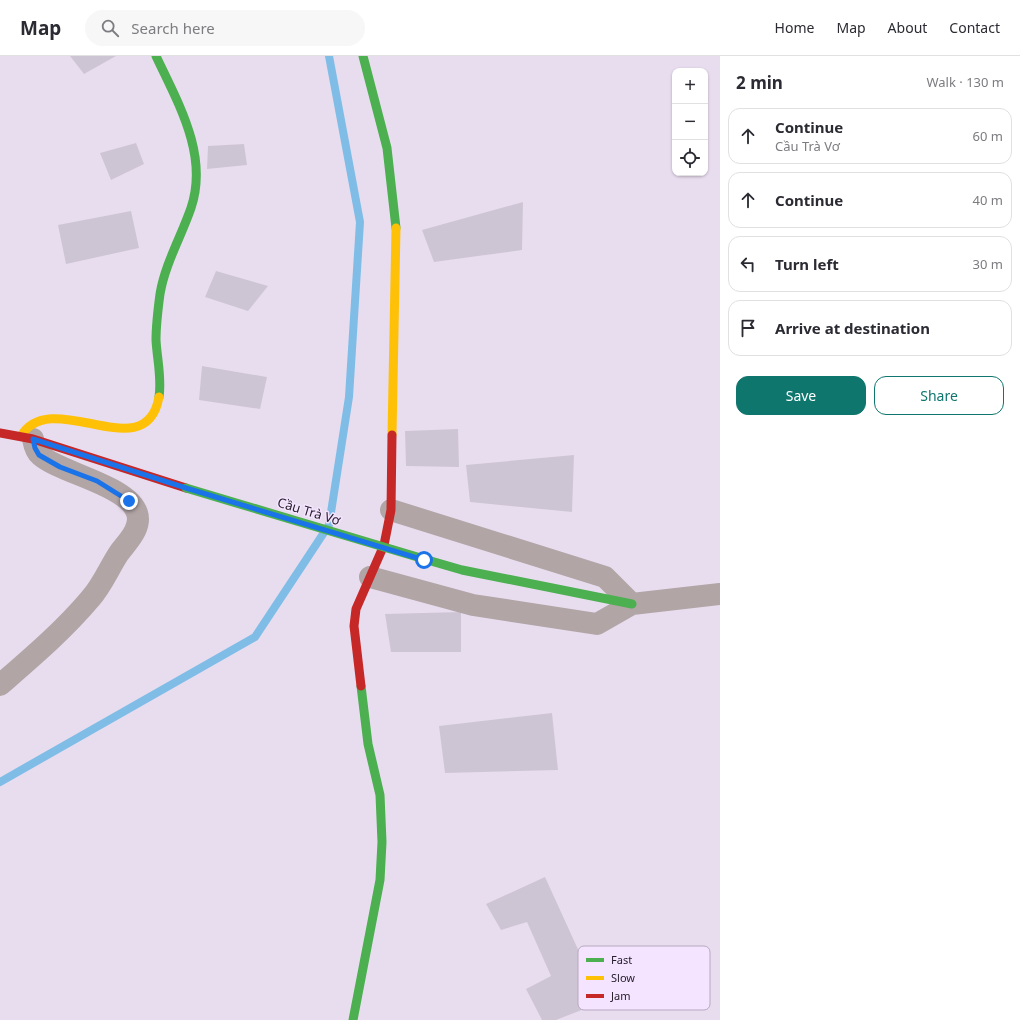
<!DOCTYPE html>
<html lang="en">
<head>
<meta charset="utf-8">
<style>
  :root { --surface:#fff; --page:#f7f7f7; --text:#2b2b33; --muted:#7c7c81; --line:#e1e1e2; --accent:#0f766e }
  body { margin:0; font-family:"Noto Sans",sans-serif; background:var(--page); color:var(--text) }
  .controls { position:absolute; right:12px; top:12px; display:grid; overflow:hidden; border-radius:8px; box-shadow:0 1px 3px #0004 }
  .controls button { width:36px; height:36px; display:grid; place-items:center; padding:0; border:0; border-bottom:1px solid var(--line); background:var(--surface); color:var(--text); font:20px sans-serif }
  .stop { position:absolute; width:12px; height:12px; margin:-9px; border:3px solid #1a73e8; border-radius:50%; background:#fff }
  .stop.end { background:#1a73e8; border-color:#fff; box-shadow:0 1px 4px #0008 }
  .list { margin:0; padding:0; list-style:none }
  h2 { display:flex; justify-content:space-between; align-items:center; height:52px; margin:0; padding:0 16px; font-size:17px }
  h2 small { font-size:13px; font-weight:400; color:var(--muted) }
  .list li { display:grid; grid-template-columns:26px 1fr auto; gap:12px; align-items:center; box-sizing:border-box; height:56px; margin:0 8px 8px; padding:0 8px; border:1px solid var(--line); border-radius:12px }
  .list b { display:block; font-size:15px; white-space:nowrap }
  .list p { margin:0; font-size:13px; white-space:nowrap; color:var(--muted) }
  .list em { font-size:13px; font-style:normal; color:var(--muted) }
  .actions { display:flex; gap:8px; padding:12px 16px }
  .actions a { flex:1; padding:9px 0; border:1px solid var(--accent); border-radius:12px; text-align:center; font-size:14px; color:var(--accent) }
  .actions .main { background:var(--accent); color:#fff }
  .icon { flex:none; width:22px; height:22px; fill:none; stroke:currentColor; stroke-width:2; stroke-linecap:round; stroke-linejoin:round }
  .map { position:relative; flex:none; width:720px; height:964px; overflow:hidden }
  header { display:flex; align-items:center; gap:24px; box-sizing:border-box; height:56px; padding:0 20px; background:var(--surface); border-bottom:1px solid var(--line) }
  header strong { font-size:19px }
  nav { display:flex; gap:22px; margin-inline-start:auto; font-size:14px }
  .search { width:280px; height:36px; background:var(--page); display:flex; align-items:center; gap:10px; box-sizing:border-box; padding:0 14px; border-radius:22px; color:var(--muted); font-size:15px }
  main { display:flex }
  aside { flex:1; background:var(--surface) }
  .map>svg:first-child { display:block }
</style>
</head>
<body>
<header>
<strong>Map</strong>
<div class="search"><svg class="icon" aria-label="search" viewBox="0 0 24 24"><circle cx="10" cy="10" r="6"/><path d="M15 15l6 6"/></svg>Search here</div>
<nav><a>Home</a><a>Map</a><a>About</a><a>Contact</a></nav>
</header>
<main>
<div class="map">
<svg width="720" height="964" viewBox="0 0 720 964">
  <rect width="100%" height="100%" fill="#e8ddef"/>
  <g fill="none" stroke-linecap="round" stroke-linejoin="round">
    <!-- stream -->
    <path stroke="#7fbde7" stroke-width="8" d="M0,726L255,581L329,469L349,341L360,166L329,0"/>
  </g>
  <!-- building -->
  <path fill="#cec5d4" d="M70,0H116L84,18Z
    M136,87L144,108L111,124L100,97Z
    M244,88L247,109L207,113L208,90Z
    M523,146L522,194L434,206L422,174Z
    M131,155L139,192L66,208L58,169Z
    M216,215L268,230L248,255L205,241Z
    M202,310L267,321L260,353L199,344Z
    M458,373L459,411L406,410L405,375Z
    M574,399L572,456L470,446L466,409Z
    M461,556V596H391L385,558Z
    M552,657L558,714L445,717L439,670Z
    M545,821L602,946L556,964H542L526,933L551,920L527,866L501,874L486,848Z"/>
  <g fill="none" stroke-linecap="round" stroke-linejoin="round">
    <!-- street -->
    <path stroke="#b2a5a6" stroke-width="22" d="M391,454L605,521L632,548
      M370,521L473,549L597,568L632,548L720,538
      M0,629C31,602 63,575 90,543C102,530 109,512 119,497C127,486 142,472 137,457C128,429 60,417 40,399C35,395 34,388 33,383"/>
    <!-- fast -->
    <path stroke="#4caf50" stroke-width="9" d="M156,0C178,47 209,99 191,152C181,181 165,208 160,238C158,253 156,269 156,284C157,303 162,322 159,341
      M363,0L387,92L396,172
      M424,503L462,514L632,548
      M353,964L380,824L382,786L380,739L368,688L361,630"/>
    <!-- slow -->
    <path stroke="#ffc107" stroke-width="9" d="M392,379L396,172
      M21,380C52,329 146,414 159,341"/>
    <!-- jam -->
    <path stroke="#c62828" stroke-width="9" d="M0,377L33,383L186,432
      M361,630L354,570L356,553L384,489L391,454L392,379"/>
    <!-- fast-bridge -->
    <path stroke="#4caf50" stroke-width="9" d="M186,432L424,503"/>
  </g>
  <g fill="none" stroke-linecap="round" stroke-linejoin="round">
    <!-- route -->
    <path stroke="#1a73e8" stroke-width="5" d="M129,445L97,425L60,411L39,399L35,392L33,383L186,432L424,504"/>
  </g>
  <g text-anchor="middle" stroke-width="3" stroke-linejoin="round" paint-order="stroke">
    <!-- street labels -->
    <g font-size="13" fill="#27202c" stroke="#f5e4ff">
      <text transform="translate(309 455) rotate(17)" y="5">Cầu Trà Vơ</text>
    </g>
  </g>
  <!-- legend -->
  <rect x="578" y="890" width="132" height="64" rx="6" fill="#f5e4ff" stroke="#b7a9c0" stroke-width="1"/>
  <rect x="586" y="902" width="18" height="4" fill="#4caf50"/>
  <rect x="586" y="920" width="18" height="4" fill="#ffc107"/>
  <rect x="586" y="938" width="18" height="4" fill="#c62828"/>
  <g font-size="11" fill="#27202c">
    <text x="611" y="908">Fast</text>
    <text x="611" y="926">Slow</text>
    <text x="611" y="944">Jam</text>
  </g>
</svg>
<div class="controls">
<button>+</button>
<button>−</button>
<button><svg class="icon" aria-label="locate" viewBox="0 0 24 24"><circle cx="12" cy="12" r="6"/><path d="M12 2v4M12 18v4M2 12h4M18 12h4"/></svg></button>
</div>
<div class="stop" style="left:424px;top:504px"></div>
<div class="stop end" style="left:129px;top:445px"></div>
</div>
<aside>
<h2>2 min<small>Walk · 130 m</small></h2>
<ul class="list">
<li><svg class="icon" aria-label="ahead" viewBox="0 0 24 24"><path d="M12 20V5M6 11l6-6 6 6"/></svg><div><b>Continue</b><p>Cầu Trà Vơ</p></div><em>60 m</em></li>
<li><svg class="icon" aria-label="ahead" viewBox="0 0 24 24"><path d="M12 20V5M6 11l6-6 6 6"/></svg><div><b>Continue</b></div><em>40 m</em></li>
<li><svg class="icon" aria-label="left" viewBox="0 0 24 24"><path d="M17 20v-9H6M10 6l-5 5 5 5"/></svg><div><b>Turn left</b></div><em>30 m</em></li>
<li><svg class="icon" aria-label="arrive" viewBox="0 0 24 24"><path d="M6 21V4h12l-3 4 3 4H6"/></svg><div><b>Arrive at destination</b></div></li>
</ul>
<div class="actions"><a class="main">Save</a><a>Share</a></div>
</aside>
</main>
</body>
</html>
